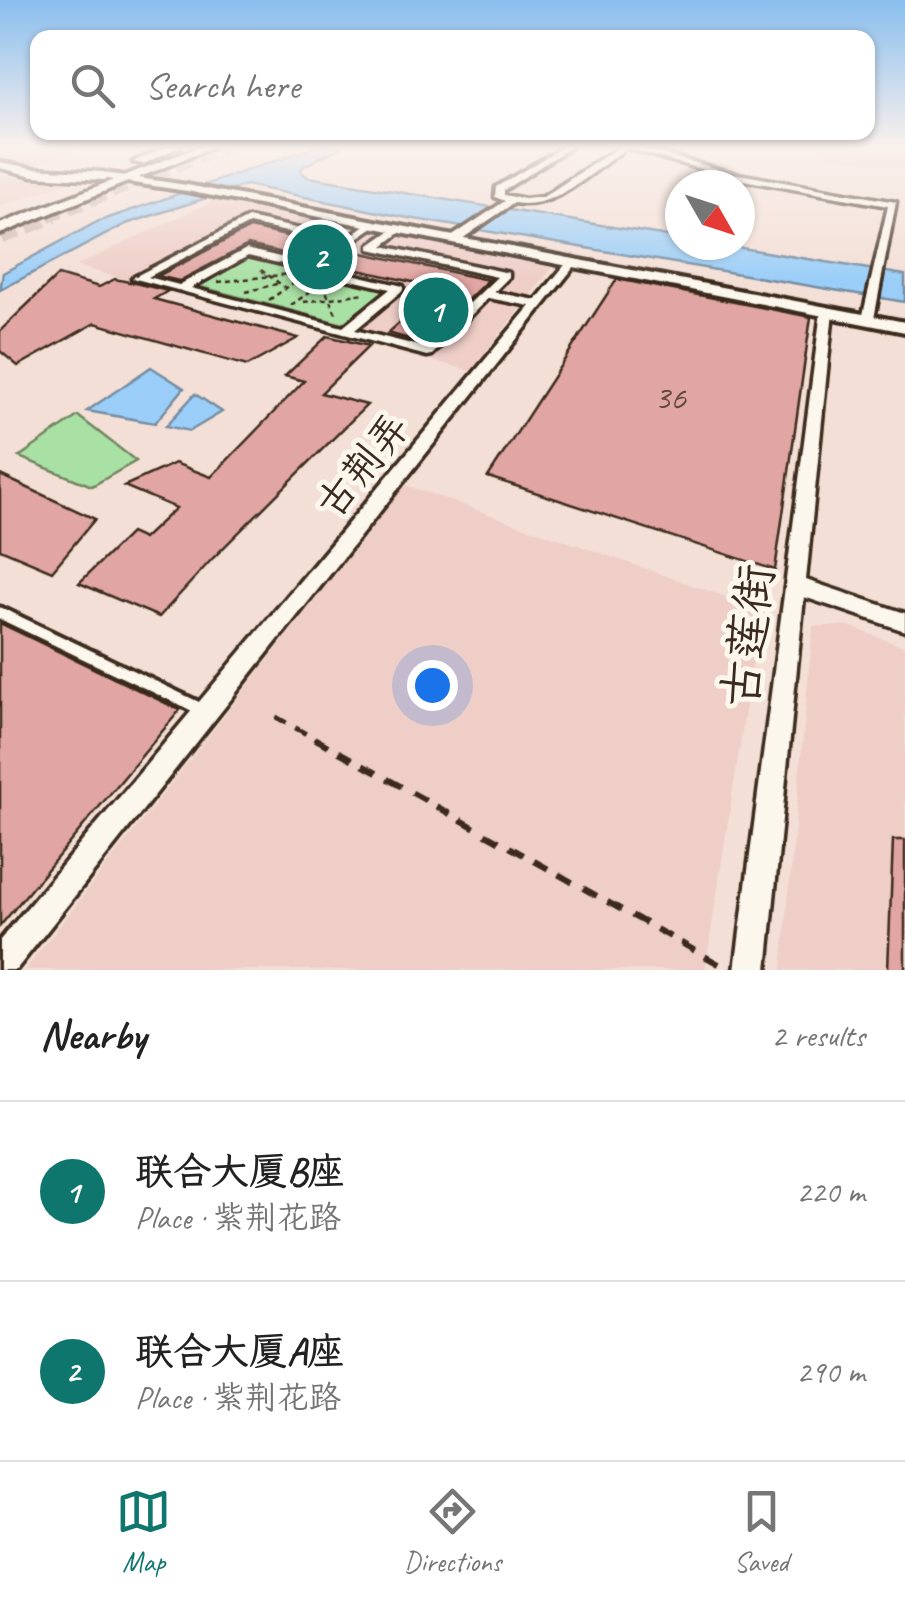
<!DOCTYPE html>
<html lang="en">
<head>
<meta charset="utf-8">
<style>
  :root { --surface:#fff; --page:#f2f2f2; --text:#222; --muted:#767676; --line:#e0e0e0; --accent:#0f766e }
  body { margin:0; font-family:Caveat,"LXGW WenKai TC",sans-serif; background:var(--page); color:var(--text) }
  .compass { position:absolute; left:665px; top:170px; width:90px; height:90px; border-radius:50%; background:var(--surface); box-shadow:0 2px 8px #0004; rotate:129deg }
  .you { position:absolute; left:432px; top:685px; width:35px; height:35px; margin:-25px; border:8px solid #fff; border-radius:50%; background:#1a73e8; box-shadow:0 0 0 15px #1a73e833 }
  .badge { display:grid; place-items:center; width:65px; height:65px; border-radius:50%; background:var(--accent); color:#fff; font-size:32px; font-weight:700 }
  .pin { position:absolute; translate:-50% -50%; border:5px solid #fff; box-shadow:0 2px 10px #0006 }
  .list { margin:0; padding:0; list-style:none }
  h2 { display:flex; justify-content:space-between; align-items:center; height:130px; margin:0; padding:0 40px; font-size:42px }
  h2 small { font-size:32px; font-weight:400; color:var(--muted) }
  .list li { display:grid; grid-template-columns:65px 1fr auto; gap:30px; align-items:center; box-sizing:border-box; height:180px; padding:0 40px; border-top:2px solid var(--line) }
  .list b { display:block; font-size:38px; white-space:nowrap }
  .list p { margin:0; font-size:32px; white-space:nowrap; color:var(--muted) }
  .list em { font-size:32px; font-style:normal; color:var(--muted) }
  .icon { flex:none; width:55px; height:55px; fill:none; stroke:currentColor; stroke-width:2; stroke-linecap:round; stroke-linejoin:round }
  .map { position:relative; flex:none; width:905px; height:970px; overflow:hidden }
  .search { position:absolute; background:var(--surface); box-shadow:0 2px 8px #0004; left:30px; right:30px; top:30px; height:110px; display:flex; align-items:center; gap:25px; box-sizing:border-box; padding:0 35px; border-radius:20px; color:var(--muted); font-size:38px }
  .sheet { height:490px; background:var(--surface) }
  nav { display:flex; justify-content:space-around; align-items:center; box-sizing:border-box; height:140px; border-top:2px solid var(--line); background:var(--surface); font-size:28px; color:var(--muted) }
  nav a { display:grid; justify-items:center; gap:5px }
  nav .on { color:var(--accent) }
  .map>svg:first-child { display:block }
</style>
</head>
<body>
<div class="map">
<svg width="905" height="970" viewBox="0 0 905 970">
  <rect width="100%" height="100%" fill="#f3dfd6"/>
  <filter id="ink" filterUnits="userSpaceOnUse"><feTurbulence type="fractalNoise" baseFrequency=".01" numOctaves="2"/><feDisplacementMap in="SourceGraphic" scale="20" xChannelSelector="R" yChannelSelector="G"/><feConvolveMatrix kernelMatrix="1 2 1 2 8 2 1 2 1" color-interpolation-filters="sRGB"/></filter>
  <g filter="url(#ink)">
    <!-- built -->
    <path fill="#eecec7" d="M0,146H88L33,165L0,156Z
      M822,146H905V170L824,154L818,150Z
      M0,176L28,179L70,181L0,207Z
      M215,200L553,267L471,371L76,266Z
      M405,485L761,609L705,970H25Z
      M813,626H848L905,647V970H782Z"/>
    <!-- green -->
    <path fill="#a9e0a4" stroke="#728561" stroke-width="2.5" d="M248,257L386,289L343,324L197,286Z
      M78,416L136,461L92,486L19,457Z"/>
    <!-- water -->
    <path fill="#9acef8" stroke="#748ca1" stroke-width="2.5" d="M318,146H343L302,167L301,172L308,177L680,238V245H723L905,275V302L403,217L246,185L126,224L0,290L3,273L97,222Z
      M151,367L184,388L155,423L87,411Z
      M195,394L222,412L190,431L166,426Z"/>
    <!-- building -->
    <path fill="#e1a6a3" stroke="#3b2a1e" stroke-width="2.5" d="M250,228L349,250L488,280L423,343L388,333L439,288L248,245L179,281L158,276Z
      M58,275L99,287L115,279L139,284L168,291L154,299L298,338L247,366L95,323L18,366L0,351V331Z
      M617,279L811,317L775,570L488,477Z
      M327,336L369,346L321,393L367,405L213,558L159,617L79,583L130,533L143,539L176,508L124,486L175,463L211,477L304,381L285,376Z
      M0,475L95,519L52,571L0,549Z
      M0,623L180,710L0,926Z
      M893,840H905V970H888Z"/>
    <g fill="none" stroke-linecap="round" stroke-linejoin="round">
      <!-- trunk-tunnel-far1 -->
      <path stroke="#cebbb1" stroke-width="15" stroke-dasharray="15 8" stroke-linecap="butt" d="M47,216L225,146"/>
      <!-- trunk-tunnel -->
      <path stroke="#cebbb1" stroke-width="19" stroke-dasharray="19 9" stroke-linecap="butt" d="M0,235L54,214"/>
      <!-- service casing -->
      <g stroke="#3b2a1e" stroke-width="19">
        <path id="service" d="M0,613L205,711"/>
      </g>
      <!-- minor casing -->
      <g stroke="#3b2a1e" stroke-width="7">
        <path id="minor" d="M564,146H572L504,190V195L525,199L543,197L620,146H633L733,173L896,202L874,319L868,323L862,319L888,206L732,178L626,148C594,170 555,211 514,203L459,241H451V237L505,201L495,197L496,187Z
          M248,218L346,239L370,222L378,224L348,245L249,224L148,277L179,285L246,249L403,286V290L355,330L424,347L497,277L370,249V245L396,227L405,229L383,246L509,273V277L494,292L536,300L569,260L578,262L16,970H0V940L530,306L488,298L432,355L427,356L132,278ZM248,256L390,289L343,327L191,288Z
          M827,307L833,311L806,580L905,613V631L804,597L767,970H735L821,311Z"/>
      </g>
      <!-- tertiary casing -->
      <g stroke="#3b2a1e" stroke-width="8">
        <path id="tertiary" d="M104,173L187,185L905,322V332L187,191L100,178Z"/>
      </g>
      <!-- secondary casing -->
      <g stroke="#3b2a1e" stroke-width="7">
        <path id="secondary" d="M168,146H181L143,164L133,162Z
          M0,162L33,168L104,172L110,176L104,180L33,176L0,168Z"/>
      </g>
      <!-- primary casing -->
      <g stroke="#3b2a1e" stroke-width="7">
        <path id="primary" d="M201,146H216L0,234V224Z"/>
      </g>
      <!-- path-far2 -->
      <path stroke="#3b2a1e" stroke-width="2.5" stroke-dasharray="5 4" stroke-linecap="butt" d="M261,270L286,288
        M218,282L289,274
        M323,284L337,316
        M246,292L280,283
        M269,300L302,277
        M304,302L365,293
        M291,305L324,282"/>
      <!-- path-far1 -->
      <path stroke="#3b2a1e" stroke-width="5" stroke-dasharray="12 10" stroke-linecap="butt" d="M276,717L319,741"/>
      <!-- path -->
      <path stroke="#3b2a1e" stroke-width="6" stroke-dasharray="16 12" stroke-linecap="butt" d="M314,738L726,968"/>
      <!-- service -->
      <use href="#service" stroke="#fbf7ec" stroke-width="11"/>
      <!-- minor -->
      <use href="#minor" fill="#fbf7ec" fill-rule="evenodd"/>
      <!-- tertiary -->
      <use href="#tertiary" fill="#fbf7ec" fill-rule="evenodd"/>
      <!-- secondary -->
      <use href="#secondary" fill="#fbf7ec" fill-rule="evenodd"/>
      <!-- primary -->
      <use href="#primary" fill="#fbf7ec" fill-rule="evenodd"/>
    </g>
  </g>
  <!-- sky -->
  <linearGradient id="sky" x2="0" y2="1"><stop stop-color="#89beee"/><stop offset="0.52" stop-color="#faf1ed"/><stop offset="1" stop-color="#faf1ed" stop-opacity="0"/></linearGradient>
  <rect width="905" height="281" fill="url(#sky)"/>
  <g text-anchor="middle" stroke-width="10" stroke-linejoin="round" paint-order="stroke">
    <!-- number labels -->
    <g font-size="35" fill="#64493f">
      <text x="670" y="409">36</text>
    </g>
    <!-- street labels -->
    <g font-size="40" fill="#3b2a1e" stroke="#fbf7ec">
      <text transform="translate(362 465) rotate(-51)" y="14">古荆弄</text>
    </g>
    <!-- near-street labels -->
    <g font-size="48" fill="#3b2a1e" stroke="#fbf7ec">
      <text transform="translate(747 636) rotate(-83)" y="17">古莲街</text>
    </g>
  </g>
</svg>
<svg class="compass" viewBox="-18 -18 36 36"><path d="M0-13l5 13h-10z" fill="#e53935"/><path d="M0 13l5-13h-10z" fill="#767676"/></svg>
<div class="you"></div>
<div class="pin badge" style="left:436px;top:310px">1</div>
<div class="pin badge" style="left:320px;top:257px">2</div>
<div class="search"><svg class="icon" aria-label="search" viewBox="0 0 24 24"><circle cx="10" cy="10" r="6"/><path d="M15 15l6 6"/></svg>Search here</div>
</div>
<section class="sheet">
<h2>Nearby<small>2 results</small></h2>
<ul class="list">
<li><span class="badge">1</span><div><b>联合大厦B座</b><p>Place · 紫荆花路</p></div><em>220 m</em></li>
<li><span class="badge">2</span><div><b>联合大厦A座</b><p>Place · 紫荆花路</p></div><em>290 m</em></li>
</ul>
</section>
<nav>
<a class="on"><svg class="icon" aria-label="map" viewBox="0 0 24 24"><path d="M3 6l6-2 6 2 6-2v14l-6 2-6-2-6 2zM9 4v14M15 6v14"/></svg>Map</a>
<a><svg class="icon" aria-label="directions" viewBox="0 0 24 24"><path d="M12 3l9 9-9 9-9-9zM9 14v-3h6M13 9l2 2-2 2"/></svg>Directions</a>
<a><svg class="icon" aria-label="saved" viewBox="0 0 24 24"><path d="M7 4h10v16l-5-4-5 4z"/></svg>Saved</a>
</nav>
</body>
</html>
